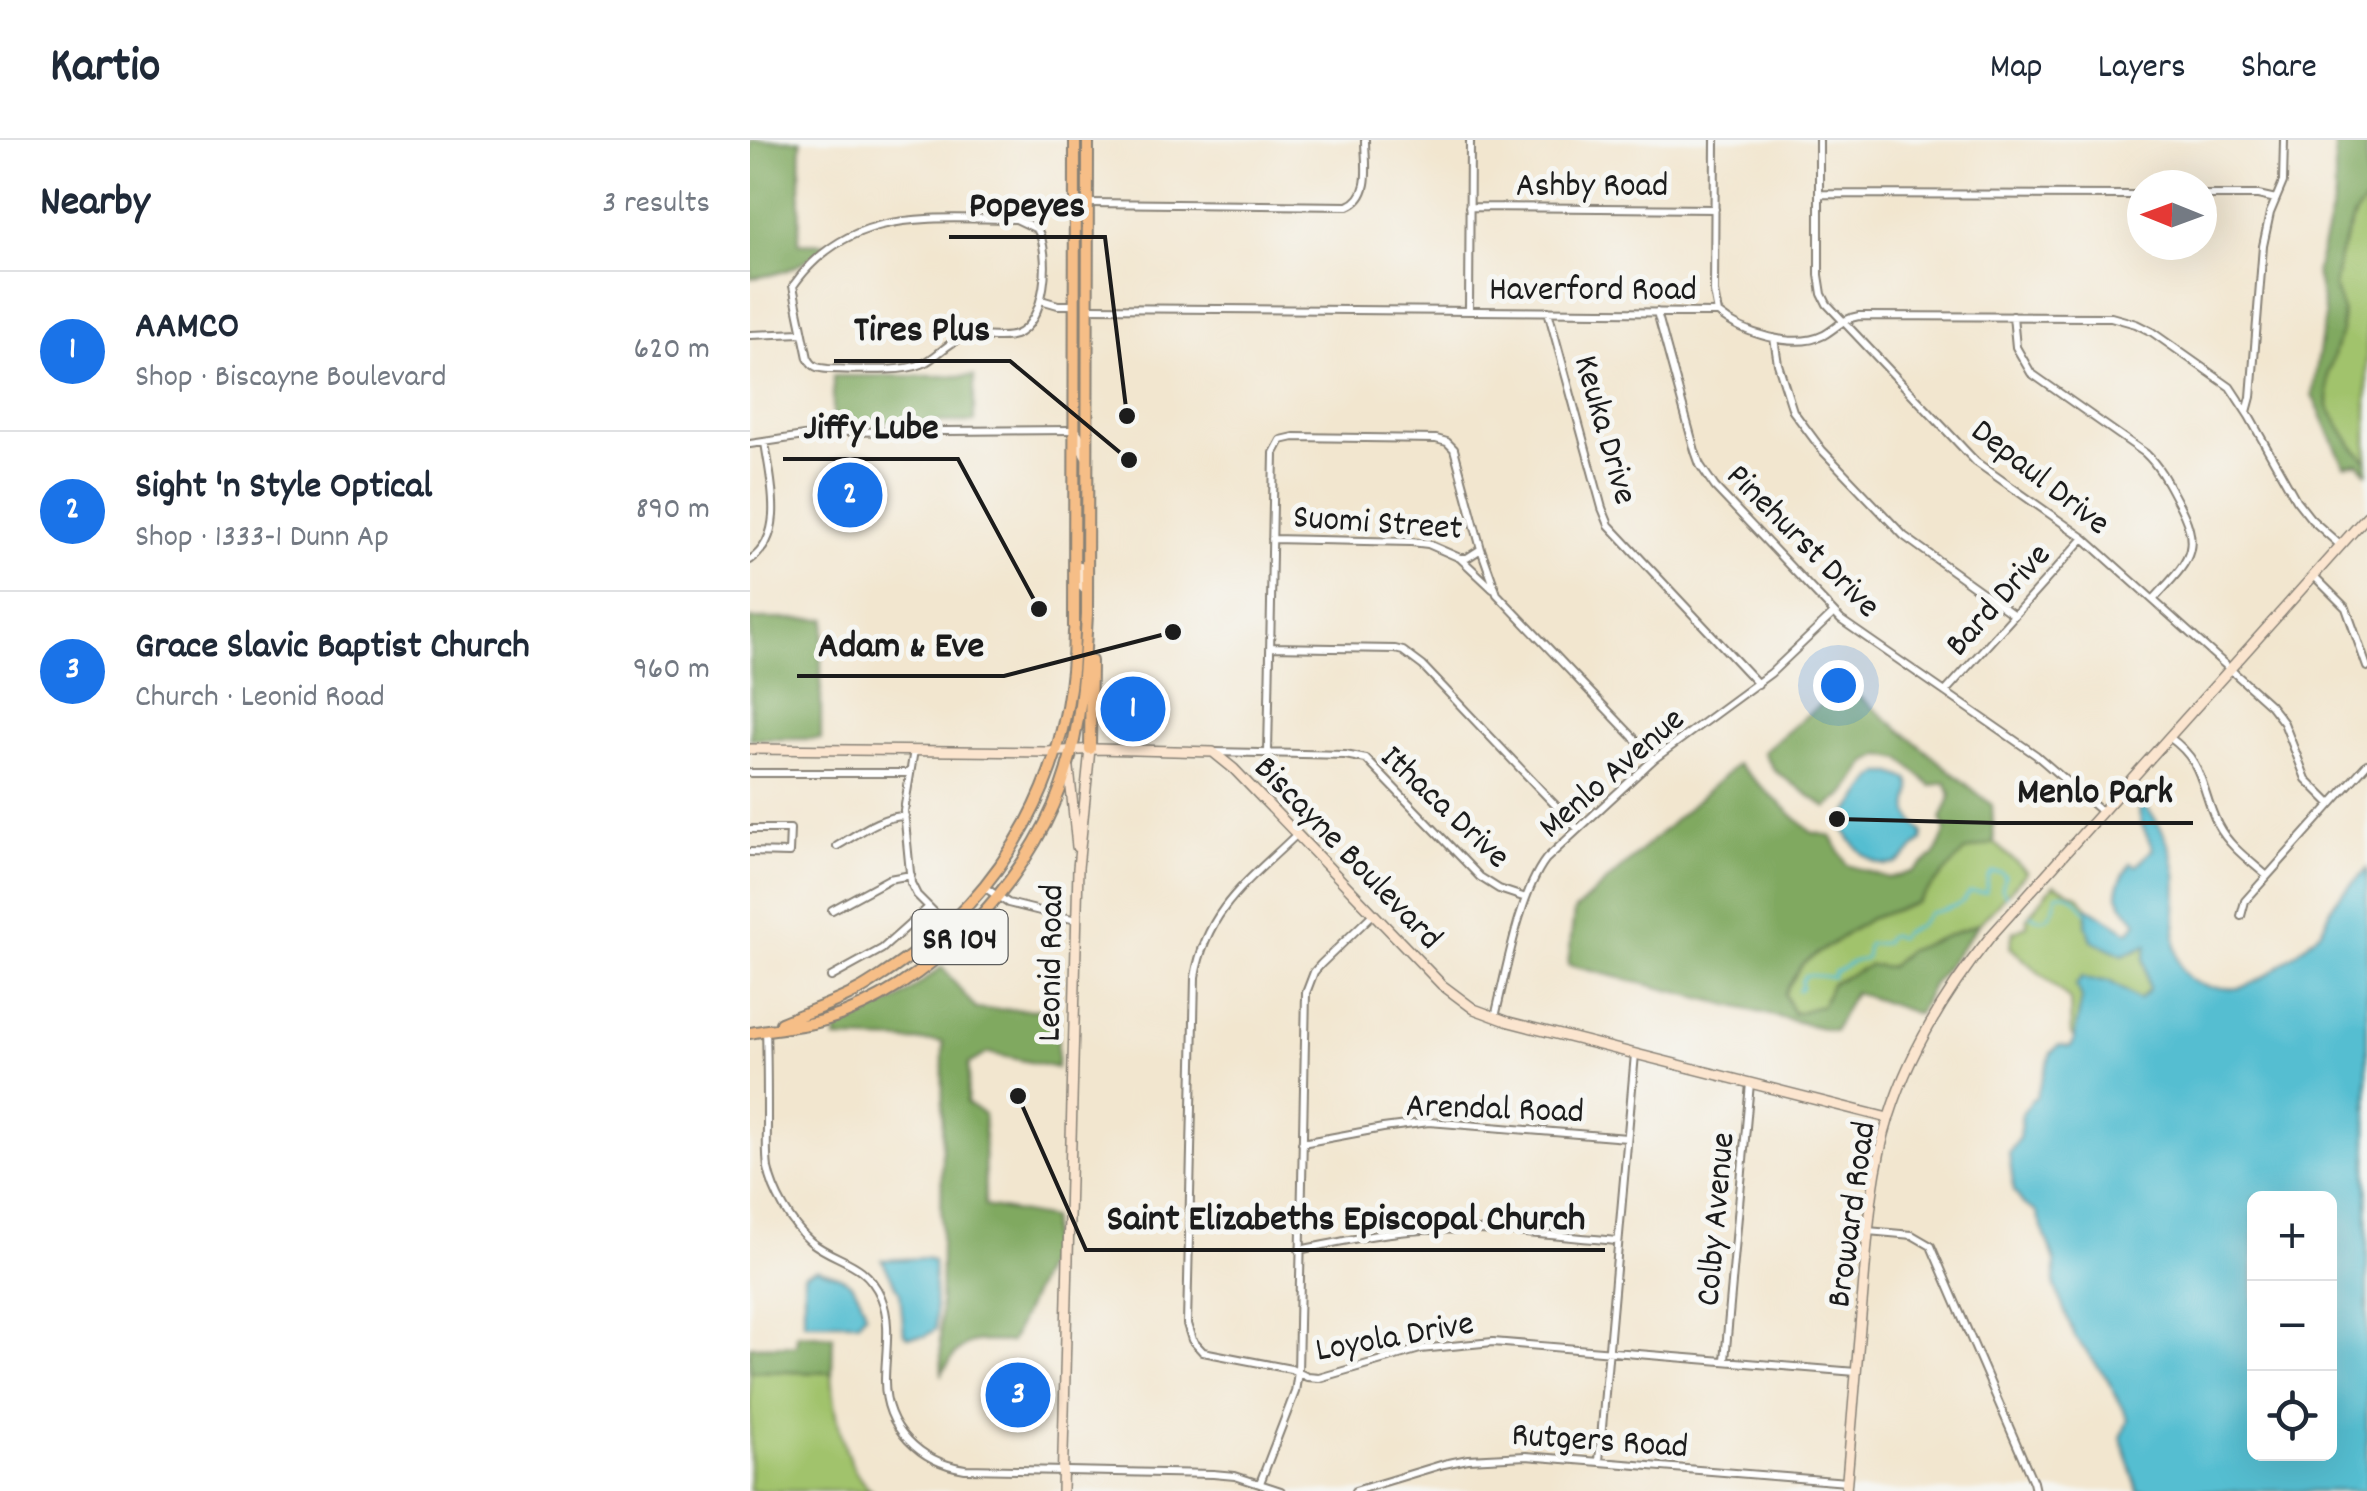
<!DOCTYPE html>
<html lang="en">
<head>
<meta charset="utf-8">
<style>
  :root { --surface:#fff; --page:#f6f6f7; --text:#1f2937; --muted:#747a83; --line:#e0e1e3; --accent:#1a73e8 }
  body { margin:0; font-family:Dekko,sans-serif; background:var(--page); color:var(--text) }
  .controls { position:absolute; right:30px; bottom:30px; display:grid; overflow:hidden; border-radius:15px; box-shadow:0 10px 40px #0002 }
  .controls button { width:90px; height:90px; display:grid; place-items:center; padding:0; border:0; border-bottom:2px solid var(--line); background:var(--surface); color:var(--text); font:50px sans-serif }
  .compass { position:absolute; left:1377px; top:30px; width:90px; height:90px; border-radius:50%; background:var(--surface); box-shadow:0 10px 40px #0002; rotate:271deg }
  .you { position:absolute; left:1088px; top:545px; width:35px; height:35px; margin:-25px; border:8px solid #fff; border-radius:50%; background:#1a73e8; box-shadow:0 0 0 15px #1a73e833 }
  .badge { display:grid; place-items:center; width:65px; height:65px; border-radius:50%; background:var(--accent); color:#fff; font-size:32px; font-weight:700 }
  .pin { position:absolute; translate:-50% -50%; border:5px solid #fff; box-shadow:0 2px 10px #0006 }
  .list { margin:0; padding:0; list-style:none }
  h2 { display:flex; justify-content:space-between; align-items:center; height:130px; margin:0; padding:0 40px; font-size:42px }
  h2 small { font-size:32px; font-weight:400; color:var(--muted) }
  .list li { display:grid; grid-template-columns:65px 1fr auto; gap:30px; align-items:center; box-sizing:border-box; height:160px; padding:0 40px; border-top:2px solid var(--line) }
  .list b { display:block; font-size:38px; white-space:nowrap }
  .list p { margin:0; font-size:32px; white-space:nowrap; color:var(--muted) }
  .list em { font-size:32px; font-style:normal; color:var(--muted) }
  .icon { flex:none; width:55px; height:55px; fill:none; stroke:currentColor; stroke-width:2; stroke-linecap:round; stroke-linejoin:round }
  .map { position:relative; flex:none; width:1617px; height:1351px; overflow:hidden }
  header { display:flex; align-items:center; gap:60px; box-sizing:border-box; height:140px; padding:0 50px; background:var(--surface); border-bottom:2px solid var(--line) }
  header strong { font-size:48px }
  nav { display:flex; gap:55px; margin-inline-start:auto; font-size:35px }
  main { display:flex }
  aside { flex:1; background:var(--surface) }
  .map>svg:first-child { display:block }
</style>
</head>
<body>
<header>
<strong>Kartio</strong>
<nav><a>Map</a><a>Layers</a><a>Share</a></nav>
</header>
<main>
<aside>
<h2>Nearby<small>3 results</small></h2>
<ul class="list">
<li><span class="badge">1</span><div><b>AAMCO</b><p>Shop · Biscayne Boulevard</p></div><em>620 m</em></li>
<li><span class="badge">2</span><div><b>Sight 'n Style Optical</b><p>Shop · 1333-1 Dunn Ap</p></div><em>890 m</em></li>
<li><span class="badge">3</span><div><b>Grace Slavic Baptist Church</b><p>Church · Leonid Road</p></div><em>960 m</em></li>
</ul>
</aside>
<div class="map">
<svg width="1617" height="1351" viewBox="0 0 1617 1351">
  <rect width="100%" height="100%" fill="#f6f6f2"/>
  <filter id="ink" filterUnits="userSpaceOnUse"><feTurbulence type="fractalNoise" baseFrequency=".01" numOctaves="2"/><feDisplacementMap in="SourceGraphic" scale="20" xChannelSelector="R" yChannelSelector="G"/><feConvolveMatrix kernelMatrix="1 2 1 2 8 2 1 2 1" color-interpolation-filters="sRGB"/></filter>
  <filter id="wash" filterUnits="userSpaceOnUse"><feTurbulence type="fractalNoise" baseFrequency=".0048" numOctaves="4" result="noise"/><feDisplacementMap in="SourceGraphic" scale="40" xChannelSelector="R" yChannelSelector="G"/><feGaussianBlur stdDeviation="2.25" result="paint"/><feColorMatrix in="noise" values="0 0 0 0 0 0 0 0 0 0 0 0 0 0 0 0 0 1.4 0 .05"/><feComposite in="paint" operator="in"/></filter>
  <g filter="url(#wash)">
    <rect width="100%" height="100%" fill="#f2e6cf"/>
    <!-- green -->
    <path fill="#a1c36c" stroke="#5e7044" stroke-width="2.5" d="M1617,47V321L1603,307L1578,267V233L1591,193L1593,171L1584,147L1589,116L1604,76L1617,60Z
      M1244,703L1277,732L1230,783L1157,811L1140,827L1120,825L1081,844L1072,865L1044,874L1034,853L1052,824L1119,779L1166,763L1215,711Z
      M1304,744L1327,755L1338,767L1336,784L1373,815L1398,805L1394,819L1399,850L1389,860L1359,841L1339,840L1332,858L1325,899L1321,895L1320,860L1260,807L1263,792L1277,785V778Z
      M0,1231L82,1233C84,1267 93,1330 122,1351H0Z"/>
    <!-- forest -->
    <path fill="#80a960" stroke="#4e623e" stroke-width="2.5" d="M0,0H51L49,103L78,104C52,126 34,135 0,138Z
      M1585,0H1617V60L1604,76L1589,116L1584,147L1593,171L1591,193L1578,233V267L1603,307L1617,321V333L1608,323L1594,325L1562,255L1575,176L1566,132L1585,56Z
      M83,236H224V282H83Z
      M0,479H76L71,511V599H1Z
      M1094,544L1242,665L1244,703L1215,711L1166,763L1119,779L1052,824L1034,854L1044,874L1072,865L1081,844L1120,825L1140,827L1157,811L1230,783L1182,845L1168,874L1104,852L1084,891L818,825L824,771L987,624L1061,692L1081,696L1097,725L1139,738L1162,732L1185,715L1196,690L1191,679L1201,655L1196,642L1181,646L1151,619L1132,615L1116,623L1097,652L1077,668L1025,631L1013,612Z
      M192,827L226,869L309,870L307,928L238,913L219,924L217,963L234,974L235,1066L301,1078L300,1114L261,1202C220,1201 215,1197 192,1233L190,1203L193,902L86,899L87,890L151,858Z
      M47,1194L83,1196L82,1233L0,1231V1206L46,1205Z"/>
    <!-- water -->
    <path fill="#55bed1" stroke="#386d76" stroke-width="2.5" fill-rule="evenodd" d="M1131,633H1143L1158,639C1166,653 1156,659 1159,672C1161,679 1168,687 1173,693L1172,701C1165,707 1156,719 1147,723C1123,733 1099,701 1091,683L1123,639Z
      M1393,664C1411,683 1422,707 1426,733C1432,777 1403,849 1474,848C1479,848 1484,849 1489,848C1511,844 1555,807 1571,790C1577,782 1579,771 1585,762C1593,750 1607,740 1617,729V1351H1388L1371,1298L1378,1280L1357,1238L1325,1197L1305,1147V1121L1286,1072L1273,1064L1264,1051L1259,1013L1269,998L1272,974L1281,960L1286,957L1301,913L1309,905L1320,907L1323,904L1332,858L1326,845L1332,837L1339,840L1359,841L1389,860L1399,850L1394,819L1397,805L1373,815L1342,800L1336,784L1338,767L1379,792L1387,782C1366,756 1359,754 1381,723L1386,726L1403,709L1391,683L1389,670ZM1504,1058H1580V1314H1504Z
      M176,1118L183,1121L186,1189L175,1196L157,1197L154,1194L150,1153L132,1120Z
      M66,1129C98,1138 106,1141 116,1173L108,1182H54V1134Z"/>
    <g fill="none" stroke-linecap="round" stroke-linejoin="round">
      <!-- stream -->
      <path stroke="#55bed1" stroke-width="2.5" d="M1281,775L1290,779L1297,778L1303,770L1307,755C1322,750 1328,762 1337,772
        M1048,851L1052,847L1051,842L1055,835L1083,837L1084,832C1091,831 1095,825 1102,822C1107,820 1111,821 1116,818L1118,804L1134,803L1137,797L1141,795L1149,798L1153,793L1168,786L1179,773C1187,772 1205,767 1212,762C1215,760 1217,755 1220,752H1236L1238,737L1242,732H1251L1255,736L1252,749L1256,756"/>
    </g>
  </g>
  <g filter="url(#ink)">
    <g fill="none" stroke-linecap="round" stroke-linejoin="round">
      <!-- street casing -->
      <g stroke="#878176" stroke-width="10">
        <path id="street" d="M965,0L964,152L968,173
          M1069,0V135L1072,154L1077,164L1226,322L1334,398L1520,565L1534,583L1556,639L1581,664
          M1069,54L1392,55
          M1452,55H1508L1526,59
          M339,63L598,66C623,56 615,23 615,0
          M719,67L965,69
          M266,79L287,89C302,113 296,184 265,195C248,201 228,192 211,198C196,204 186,218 172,224C150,233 102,229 78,229C67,228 63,227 58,218L43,146C99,66 181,79 266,79Z
          M291,160L308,165H324
          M339,168L968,173C992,193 1044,210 1074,195C1086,188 1094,178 1109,176L1361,177L1386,184L1402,192L1480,247L1499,276L1546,360L1561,379L1591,406
          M719,171L720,0
          M798,171L852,368L859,385L1008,544
          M907,172L945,311L950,325L965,347L1091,480L1286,615L1352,672
          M1263,176L1266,207L1281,233L1395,313C1409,326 1417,342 1426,359C1455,411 1438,421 1403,460
          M0,195L52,193
          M1024,198L1028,224L1043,271L1072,310L1154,396L1264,475
          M1497,272L1501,257L1513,106L1520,73L1533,42L1534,0
          M0,304L81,292L324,290
          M522,399L661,402L678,404L710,418H717L731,409
          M710,418L743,449
          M0,420C37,396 20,339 15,302
          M1564,436L1596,468L1617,527
          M520,507L645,509L653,511L673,526L828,689
          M1195,552L1334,398
          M1419,597C1456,623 1450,649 1468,685C1479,706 1499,720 1517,736
          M164,610L154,671L161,743L167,755L198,786
          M463,612L595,615L616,619L730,737L749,749L776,758
          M518,613L524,313L531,300L544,297L686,299L697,302L704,309L731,409L747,454L904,619
          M0,633H160
          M0,689H40L39,713L0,712
          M547,694C500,740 457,768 445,837L437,1184L442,1200L453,1212L541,1229L557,1237L569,1238L670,1209L743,1202L1106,1232
          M87,706C108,694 130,676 155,676
          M234,747L258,763L326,780
          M82,770L139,739L161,735
          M1491,776L1495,761L1617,624
          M81,837L132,809L179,767
          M745,877C756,833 769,754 796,719L904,619L1021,533L1084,473
          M16,889C17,920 17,951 17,982C17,997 16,1013 18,1028C23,1053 41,1084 60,1101C87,1123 114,1119 131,1157C142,1183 135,1213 135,1241C135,1288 170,1322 215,1329L463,1334L485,1336L531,1351
          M552,1003L633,988L679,982L877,998
          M1118,1091L1162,1095L1181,1106L1283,1342L1285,1351
          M549,1110C590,1102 631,1092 673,1090C738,1087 803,1096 868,1101
          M975,1220L1000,943
          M849,1321L885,914
          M510,1343L545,1252L548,1232L556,853L564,832L571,824L623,774
          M605,1351L694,1324L718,1319L776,1316L1097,1342"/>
      </g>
      <!-- secondary casing -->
      <g stroke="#878176" stroke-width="12">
        <path id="secondary" d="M324,290C332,296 330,309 337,317
          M328,426L330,444L337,451
          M0,609L297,612L346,609L463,612L484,629L692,845L724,869L759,882L1138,978
          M319,628L327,707
          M312,1351L328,728L340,609
          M1096,1351C1102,1285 1107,1218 1113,1152C1118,1093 1121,1034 1139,977C1160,910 1196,852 1240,797L1617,376"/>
      </g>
      <!-- primary casing -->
      <g stroke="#878176" stroke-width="14">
        <path id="primary" d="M324,487L325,0
          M340,609L341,521
          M31,883C57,872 85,863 109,850C120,844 131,836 142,829C258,752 323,630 324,491
          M0,893C24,888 51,887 75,880C176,851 276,745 311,647C331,592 334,532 337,474L338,0"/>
      </g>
      <!-- street -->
      <use href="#street" stroke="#fff" stroke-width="6"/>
      <!-- secondary -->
      <use href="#secondary" stroke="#fbe5cf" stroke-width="9"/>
      <!-- primary -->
      <use href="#primary" stroke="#f6be87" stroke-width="10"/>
    </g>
  </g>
  <g text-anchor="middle" stroke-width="10" stroke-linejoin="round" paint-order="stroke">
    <!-- shield labels -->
    <rect fill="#f6f6f2" stroke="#5d5d5c" stroke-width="2.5" x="162.5" y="770" width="95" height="54" rx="8"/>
    <g font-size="32" font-weight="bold" fill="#1c1c1c">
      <text x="210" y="808">SR 104</text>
    </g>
    <!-- street labels -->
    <g font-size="35" fill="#1c1c1c" stroke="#f6f6f2">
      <text x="842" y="55">Ashby Road</text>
      <text x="843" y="159">Haverford Road</text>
      <text transform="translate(858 289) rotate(74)" y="12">Keuka Drive</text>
      <text transform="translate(1292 335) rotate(38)" y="12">Depaul Drive</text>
      <text transform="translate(628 380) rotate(4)" y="12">Suomi Street</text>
      <text transform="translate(1055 399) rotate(45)" y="12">Pinehurst Drive</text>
      <text transform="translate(1246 458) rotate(-48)" y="12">Bard Drive</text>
      <text transform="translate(860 631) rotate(-41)" y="12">Menlo Avenue</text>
      <text transform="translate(697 665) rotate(43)" y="12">Ithaca Drive</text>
      <text transform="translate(600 711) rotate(46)" y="12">Biscayne Boulevard</text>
      <text transform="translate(298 823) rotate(-89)" y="12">Leonid Road</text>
      <text transform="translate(745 966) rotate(2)" y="12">Arendal Road</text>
      <text transform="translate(1099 1074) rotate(-82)" y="12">Broward Road</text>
      <text transform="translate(963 1079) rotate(-85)" y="12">Colby Avenue</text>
      <text transform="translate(644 1194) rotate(-10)" y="12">Loyola Drive</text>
      <text transform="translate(850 1298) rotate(4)" y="12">Rutgers Road</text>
    </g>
  </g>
  <!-- callouts -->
  <path fill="none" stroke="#1c1c1c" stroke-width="4" d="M377 276L355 97H199M379 320L260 221H84M289 469L208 319H33M423 492L254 536H47M1087 679L1247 683H1443M268 956L336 1110H855"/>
  <g fill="#1c1c1c" stroke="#f6f6f2" stroke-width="4">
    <circle cx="377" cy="276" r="10"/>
    <circle cx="379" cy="320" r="10"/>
    <circle cx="289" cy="469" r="10"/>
    <circle cx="423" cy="492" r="10"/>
    <circle cx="1087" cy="679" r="10"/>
    <circle cx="268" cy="956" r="10"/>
  </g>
  <g font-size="38" text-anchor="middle" font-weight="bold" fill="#1c1c1c" stroke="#f6f6f2" stroke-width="10" stroke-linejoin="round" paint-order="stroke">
    <text x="277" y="76">Popeyes</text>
    <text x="172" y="200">Tires Plus</text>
    <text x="121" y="298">Jiffy Lube</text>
    <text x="151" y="516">Adam &amp; Eve</text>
    <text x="1345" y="662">Menlo Park</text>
    <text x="596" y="1089">Saint Elizabeths Episcopal Church</text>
  </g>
</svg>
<div class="controls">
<button>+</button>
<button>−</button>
<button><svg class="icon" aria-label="locate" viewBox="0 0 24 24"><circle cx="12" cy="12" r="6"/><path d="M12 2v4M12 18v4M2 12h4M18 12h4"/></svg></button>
</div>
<svg class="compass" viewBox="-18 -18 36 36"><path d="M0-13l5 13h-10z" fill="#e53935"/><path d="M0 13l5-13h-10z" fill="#747a83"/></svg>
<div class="you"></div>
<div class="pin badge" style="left:383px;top:569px">1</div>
<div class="pin badge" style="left:100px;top:355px">2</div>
<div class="pin badge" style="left:268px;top:1255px">3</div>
</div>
</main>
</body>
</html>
